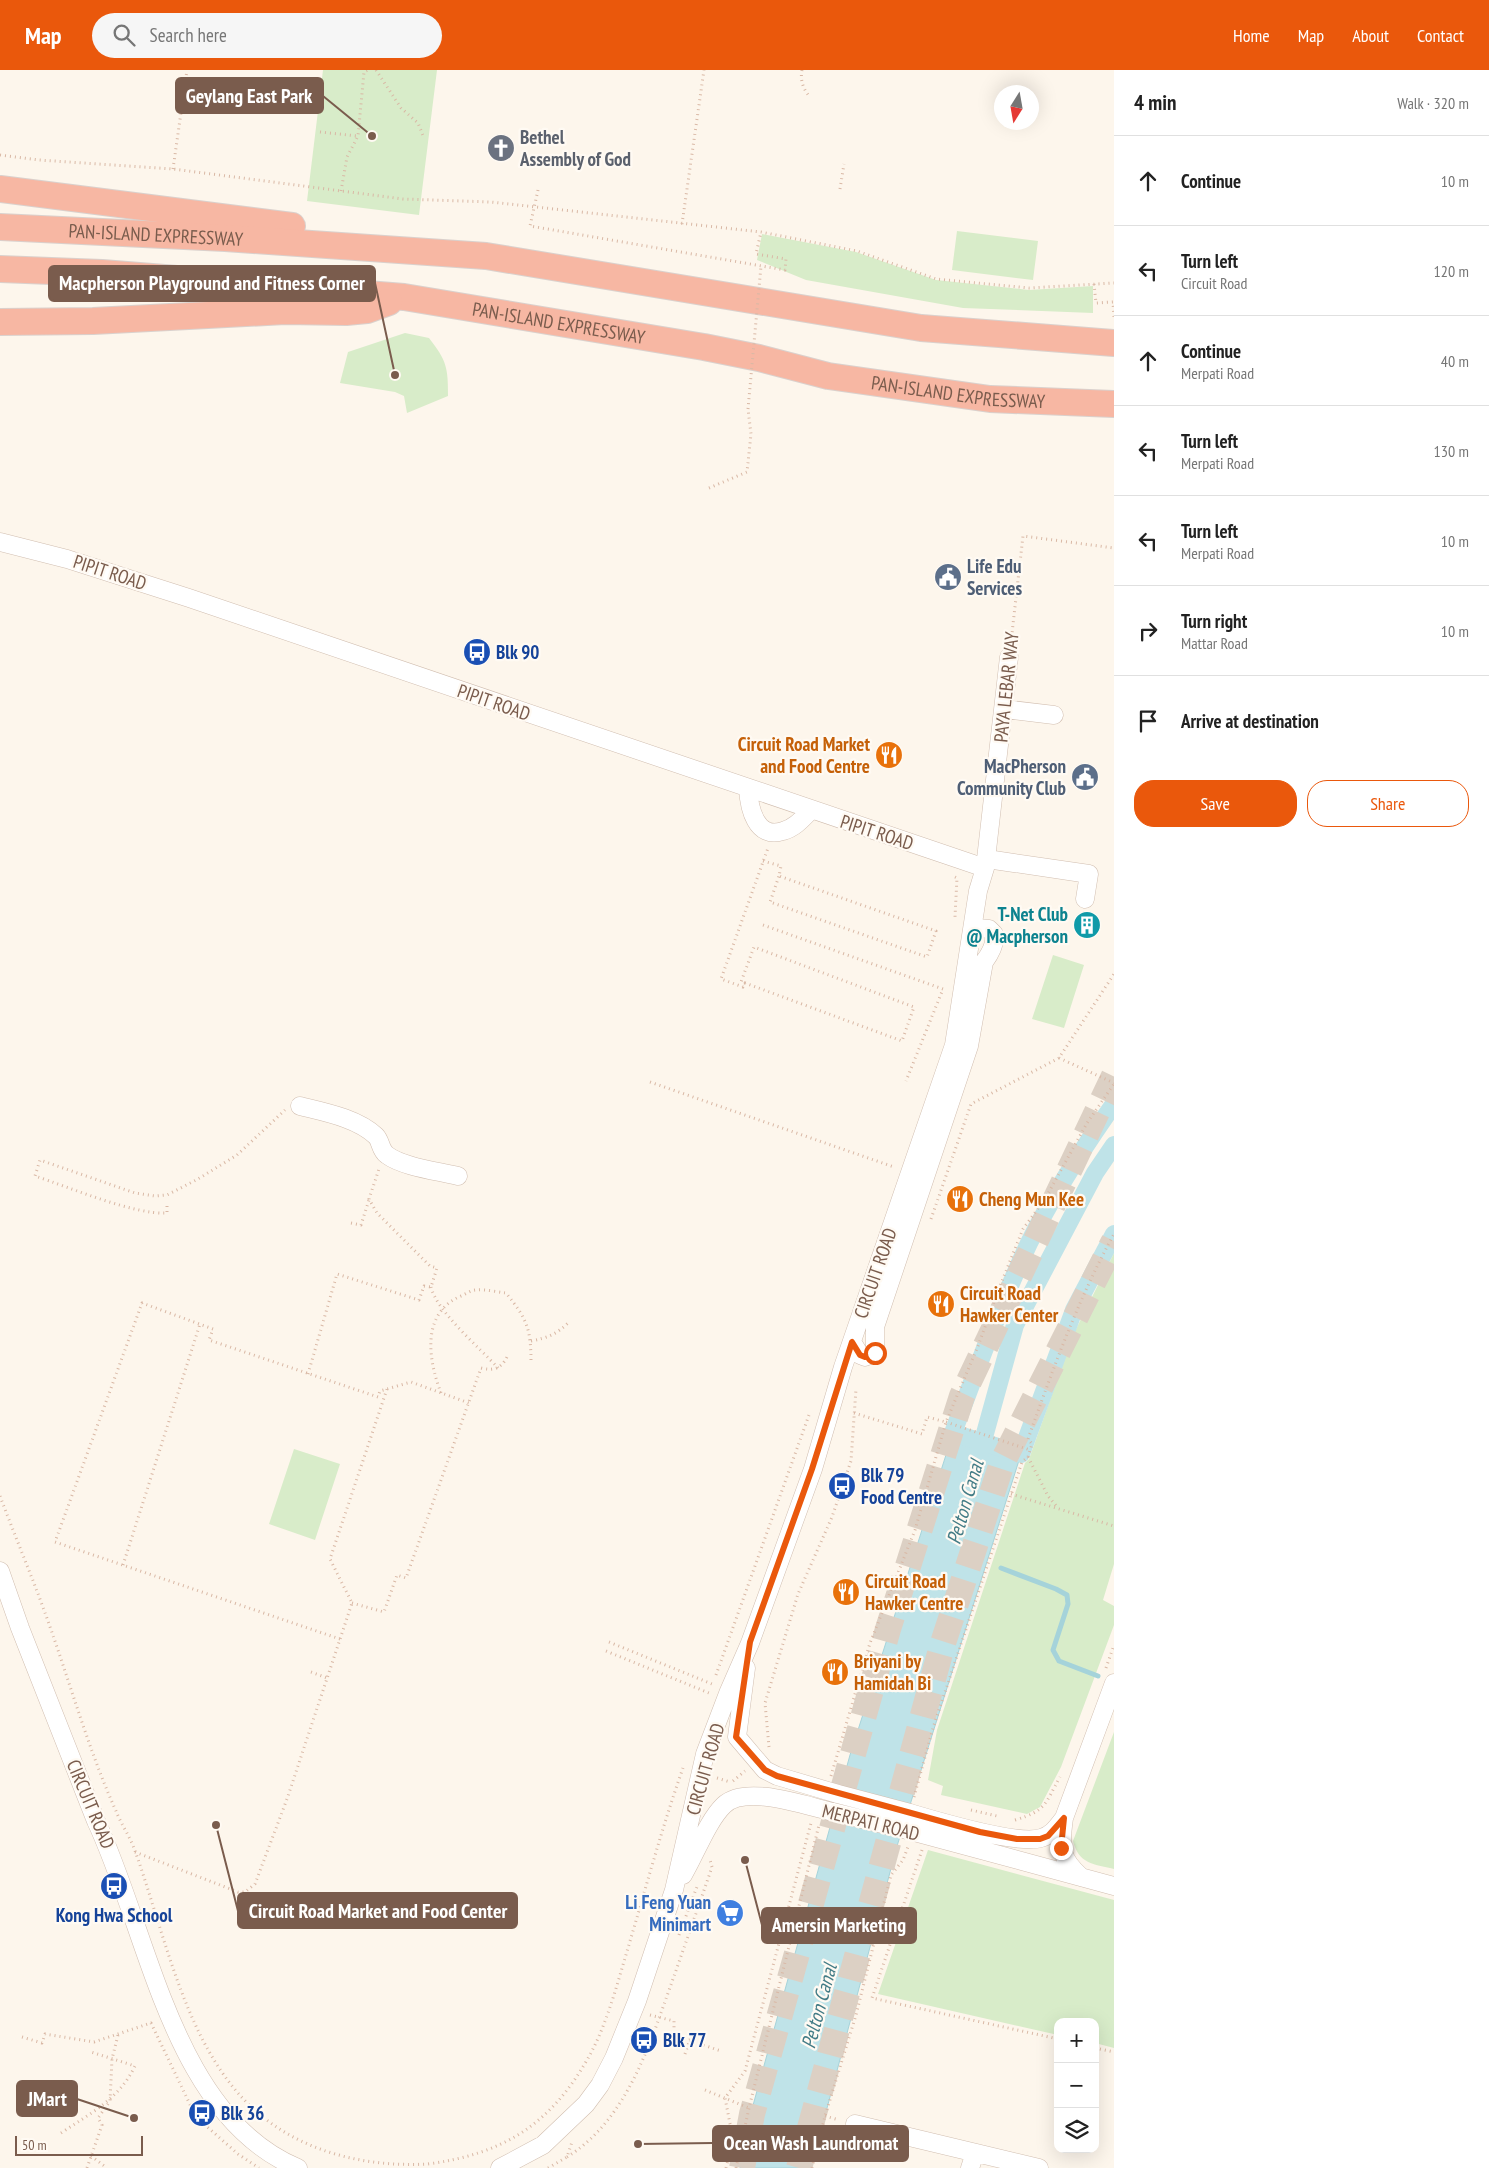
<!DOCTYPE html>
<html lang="en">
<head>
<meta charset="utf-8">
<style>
  :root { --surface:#fff; --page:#f6f6f6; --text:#222; --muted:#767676; --line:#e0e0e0; --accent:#ea580c }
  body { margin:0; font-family:"PT Sans Narrow",sans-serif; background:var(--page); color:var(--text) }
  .controls { position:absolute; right:15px; bottom:15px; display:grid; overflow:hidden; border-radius:10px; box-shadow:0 5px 20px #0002 }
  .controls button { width:45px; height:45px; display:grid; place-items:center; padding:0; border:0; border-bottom:1px solid var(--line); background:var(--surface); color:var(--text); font:25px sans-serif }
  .compass { position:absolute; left:994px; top:15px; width:45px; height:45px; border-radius:50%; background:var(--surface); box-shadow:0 5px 20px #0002; rotate:191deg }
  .scale { position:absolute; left:15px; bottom:12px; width:128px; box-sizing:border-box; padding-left:5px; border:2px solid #7a5c4d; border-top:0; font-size:14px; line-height:18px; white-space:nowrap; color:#7a5c4d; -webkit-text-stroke:4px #fffaf3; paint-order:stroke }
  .stop { position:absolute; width:15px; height:15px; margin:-11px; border:4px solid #ea580c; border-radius:50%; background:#fff }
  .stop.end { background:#ea580c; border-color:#fff; box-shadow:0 1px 5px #0008 }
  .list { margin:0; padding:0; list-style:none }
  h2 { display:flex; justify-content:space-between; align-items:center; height:65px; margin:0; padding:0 20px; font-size:21px }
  h2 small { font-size:16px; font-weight:400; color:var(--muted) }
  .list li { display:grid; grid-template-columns:32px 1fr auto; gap:15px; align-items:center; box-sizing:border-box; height:90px; padding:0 20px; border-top:1px solid var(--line) }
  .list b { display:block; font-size:19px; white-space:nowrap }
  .list p { margin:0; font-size:16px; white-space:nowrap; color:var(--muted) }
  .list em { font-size:16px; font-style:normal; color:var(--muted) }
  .actions { display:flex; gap:10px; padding:15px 20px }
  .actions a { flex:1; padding:11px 0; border:1px solid var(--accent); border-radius:20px; text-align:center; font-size:18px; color:var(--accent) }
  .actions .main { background:var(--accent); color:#fff }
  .icon { flex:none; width:28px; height:28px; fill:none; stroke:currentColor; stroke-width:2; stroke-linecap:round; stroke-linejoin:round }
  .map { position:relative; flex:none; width:1114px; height:2098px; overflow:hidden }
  header { display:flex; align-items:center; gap:30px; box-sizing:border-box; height:70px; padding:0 25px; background:var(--accent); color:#fff }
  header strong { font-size:24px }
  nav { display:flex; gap:28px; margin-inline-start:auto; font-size:18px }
  .search { width:350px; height:45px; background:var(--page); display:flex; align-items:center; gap:12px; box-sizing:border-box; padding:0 18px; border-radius:28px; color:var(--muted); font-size:19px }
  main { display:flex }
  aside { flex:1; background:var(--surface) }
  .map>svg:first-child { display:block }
</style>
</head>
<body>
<header>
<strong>Map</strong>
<div class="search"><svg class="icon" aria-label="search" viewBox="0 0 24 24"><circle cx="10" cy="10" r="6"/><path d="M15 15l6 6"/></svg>Search here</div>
<nav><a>Home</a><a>Map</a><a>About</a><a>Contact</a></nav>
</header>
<main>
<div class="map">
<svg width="1114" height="2098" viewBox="0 0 1114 2098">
  <rect width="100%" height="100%" fill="#fdf6ec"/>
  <!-- green -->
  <path fill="#d8ecc9" d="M323,0H437L419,145L307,131Z
    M957,161L1038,171L1033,210L952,200Z
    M762,164L856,182L936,210L1029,220L1093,216V243L963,238L806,210L757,190Z
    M405,263L429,268C447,291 448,298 448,326L407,343L404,326L395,322L340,313L348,282Z
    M1053,885L1084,895L1064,958L1032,949Z
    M1114,1183V1494L1103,1530L1114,1536V1555L1061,1697L1040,1737L1027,1744L941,1725L943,1716L928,1710L937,1660L1025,1393L1029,1389L1074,1263Z
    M294,1379L340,1394L315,1470L269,1454Z
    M1114,1662V1799C1093,1794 1079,1794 1073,1771Z
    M928,1780L1114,1830V1978L1095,1973V1952H1058V1965L878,1924Z"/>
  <!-- water -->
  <path fill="#bfe3e8" stroke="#a5d3da" d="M953,1363L1021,1384L897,1776L811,2098H740L752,2039L850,1685Z"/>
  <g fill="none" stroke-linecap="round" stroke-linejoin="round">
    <!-- stream -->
    <path stroke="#a5d3da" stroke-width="5" d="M1001,1498L1056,1519L1067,1525L1068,1534L1053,1580L1059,1591L1098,1606"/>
    <!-- canal -->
    <path stroke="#bfe3e8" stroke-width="18" d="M1114,1034C1083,1078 1053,1124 1029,1173C1000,1235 977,1299 953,1363L1021,1384L1074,1240L1114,1164
      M976,1396L1015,1255L1095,1103L1114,1075"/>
    <!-- highway-tunnel -->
    <path stroke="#dcd0c4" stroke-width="26" stroke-dasharray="26 13" stroke-linecap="butt" d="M742,2098L752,2044L888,1559L962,1326L1114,1006
      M799,2098L942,1576L1002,1393L1114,1171"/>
    <!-- minor casing -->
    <g stroke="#d1beb0" stroke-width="19">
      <path id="minor" d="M0,472L67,489L189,528L985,798
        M1004,639L1054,645
        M748,718C749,738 756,770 783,761C795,758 803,748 811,740
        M987,789L1089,804L1085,829
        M300,1036C324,1042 357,1048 376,1066C381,1071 380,1080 387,1085C403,1097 438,1101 458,1106
        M852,1272L860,1285L865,1287L875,1283V1257L969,976L984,892C990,884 996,874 994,864L989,859L978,858L973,861
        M0,1501L20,1558L96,1751C149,1862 172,2046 298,2098
        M746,1598L737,1667L765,1700L777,1706L838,1724
        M910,1743C937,1751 1017,1775 1041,1768C1052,1765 1057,1757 1064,1748
        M907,1760L1114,1816
        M683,1805C695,1785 708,1750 724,1735C746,1714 806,1736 833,1742
        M1081,1807C1059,1787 1060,1777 1064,1748L1114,1613
        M855,2054L1039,2098
        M500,2098L543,2075L586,2034L600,2015L614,1988L637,1931L674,1820L705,1684L729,1621L750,1573L813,1399L843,1297L954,975L978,821L985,798L1009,587
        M970,2098L975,2083"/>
    </g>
    <!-- highway casing -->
    <g stroke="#dad1cd" stroke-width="28">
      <g id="highway">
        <path d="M0,119L292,156"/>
        <path id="s1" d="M0,157L225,168L486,186L921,258L1114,273"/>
        <path id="s2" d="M0,199L102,203L404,227L704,277L759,288L828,306L990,329L1114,334"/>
        <path d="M0,252L93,251L285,241L346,242L367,240L389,232"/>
      </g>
    </g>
    <!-- path -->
    <path stroke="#d9b8a5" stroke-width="3" stroke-dasharray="1 4" stroke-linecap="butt" d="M376,0L401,38L418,53L424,68
      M802,0C800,10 803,19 810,27
      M320,62L358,66
      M0,85L39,90L173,99L403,129L491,132L761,162L857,181L936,209L1029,218L1114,213
      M173,99L187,0
      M840,119L844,94
      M538,120L530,156L785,200L786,189L756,184L761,162
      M341,121L347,87L358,66L364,2L368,0
      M682,154L704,0
      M1094,214L1096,233L1113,232L1114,247
      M709,418L747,402L751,364L748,339
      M1011,572L1023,466L1114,478
      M763,791L781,796L779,806L936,861L927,887L770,832L779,806
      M955,807L957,808L955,847
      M763,855L943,919L906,1011
      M745,913L741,912L754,877L914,937L902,971L745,913L743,917L721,909L768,778
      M1059,988L1114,1013
      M650,1012L894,1097
      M167,1136V1143C134,1145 69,1117 35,1106L40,1090L135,1123L155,1126L167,1125L198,1109L237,1085L285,1040
      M931,1149L971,1034L1059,988L1114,904
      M351,1153L361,1155L369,1130
      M431,1217C437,1242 480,1278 498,1298
      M531,1271C547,1268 557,1264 568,1253
      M308,1304L337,1204L419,1230L424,1216L431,1217L437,1198L430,1196L377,1143L369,1129L379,1099
      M441,1323C428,1289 421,1243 461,1226C466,1224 471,1220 476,1220C485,1219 497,1222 506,1223C528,1250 531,1260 531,1294
      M854,1343L922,1364L927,1347L946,1352
      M1028,1387L1048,1426L1058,1438
      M1011,1424L1114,1456
      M0,1426C16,1469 34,1511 49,1554C71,1616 89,1681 116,1741C121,1754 129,1765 134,1778C162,1855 181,1953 233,2017C280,2076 354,2098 428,2094C502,2084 549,2056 587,1990C605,1959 615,1922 625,1888C644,1825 661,1760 683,1698
      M123,1495L200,1254
      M352,1533L384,1542L397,1505L406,1508L481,1298C493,1301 501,1299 507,1287
      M340,1569L55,1472L142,1233L213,1259L209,1270L378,1327L380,1321L411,1312L469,1333
      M609,1572L712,1614
      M606,1581L709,1623
      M1106,1598L1114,1575
      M311,1602L327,1608
      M716,1605L809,1345
      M769,1677L765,1633L798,1524L832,1447L851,1391L856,1319
      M831,1706L870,1573L915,1460L946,1352L978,1276L1000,1216L1023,1159L1045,1129L1087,1053L1114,1014
      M717,1708L730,1712
      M733,1711L745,1701
      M914,1727L933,1658L1022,1392L1028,1387L1032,1374L1028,1369C1053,1299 1078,1229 1114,1164
      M971,1740L997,1746
      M1015,1750C1046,1741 1045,1734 1060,1707
      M922,1780L872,1928L1058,1969
      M135,1782L238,1822H245L255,1814L287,1729L352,1533L330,1489L387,1319
      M679,1865L698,1814
      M650,1945L674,1951V1965L721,1981
      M22,1967L42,1973L45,1964L94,1972L151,1953L196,2047L238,2084L259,2098
      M1095,1978L1114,1982
      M685,1984L693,1961
      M705,2020L749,2038
      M825,2046L839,2050
      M61,2063C91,2043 119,2029 135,1996L91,1982
      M91,2086L107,2098
      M567,2087C628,2049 650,1973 673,1909C686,1872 699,1835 712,1797L710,1790
      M87,2098L102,2055L98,2048L110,2031L112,1989L118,1965
      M548,2098L567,2087L572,2072
      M726,2098L733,2069L725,2028L745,2001L811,1753
      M736,2098L749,2038L819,1755
      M812,2098L825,2046L856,1945L891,1805L903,1790L908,1777"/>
    <!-- minor -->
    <use href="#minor" stroke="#fff" stroke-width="18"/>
    <!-- highway -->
    <use href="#highway" stroke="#f7b7a3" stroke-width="26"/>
    <!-- minor-bridge casing -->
    <g stroke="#d1beb0" stroke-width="19" stroke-linecap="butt">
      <path id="minor-bridge" d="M838,1724L910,1743
        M833,1742L907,1760"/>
    </g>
    <!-- path-bridge -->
    <path stroke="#d9b8a5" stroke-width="3" stroke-dasharray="1 4" stroke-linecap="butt" d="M748,339L761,196
      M946,1352L1030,1380"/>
    <!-- minor-bridge -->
    <use href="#minor-bridge" stroke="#fff" stroke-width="18"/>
  </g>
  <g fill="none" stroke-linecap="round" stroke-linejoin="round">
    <!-- route -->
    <path stroke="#ea580c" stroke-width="6" d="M875,1283L865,1287L860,1285L852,1272L812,1399L750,1572L736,1667L765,1700L777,1706L980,1762L1017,1769H1040L1048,1766L1064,1748L1061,1778"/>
  </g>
  <!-- icons -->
  <defs>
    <g id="church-disc" transform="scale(1.4375)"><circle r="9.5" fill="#6b7280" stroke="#fffaf3"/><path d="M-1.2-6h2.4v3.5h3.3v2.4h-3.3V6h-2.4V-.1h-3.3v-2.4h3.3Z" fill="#fff"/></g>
    <g id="civic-disc" transform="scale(1.4375)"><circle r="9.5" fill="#5c6f8a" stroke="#fffaf3"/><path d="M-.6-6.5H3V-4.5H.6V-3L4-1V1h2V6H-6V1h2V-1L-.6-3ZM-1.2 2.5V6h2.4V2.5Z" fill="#fff"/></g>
    <g id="bus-disc" transform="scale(1.4375)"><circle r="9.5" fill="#1a4fb4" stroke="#fffaf3"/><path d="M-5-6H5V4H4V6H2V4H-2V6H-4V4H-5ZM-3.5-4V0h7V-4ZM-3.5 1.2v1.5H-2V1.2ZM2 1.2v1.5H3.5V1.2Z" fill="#fff"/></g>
    <g id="restaurant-disc" transform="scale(1.4375)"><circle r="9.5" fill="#e8710a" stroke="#fffaf3"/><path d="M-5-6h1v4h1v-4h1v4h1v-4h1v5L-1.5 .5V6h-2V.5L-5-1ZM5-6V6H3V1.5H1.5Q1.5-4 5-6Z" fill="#fff"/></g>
    <g id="building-disc" transform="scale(1.4375)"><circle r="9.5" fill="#0f9aa8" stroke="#fffaf3"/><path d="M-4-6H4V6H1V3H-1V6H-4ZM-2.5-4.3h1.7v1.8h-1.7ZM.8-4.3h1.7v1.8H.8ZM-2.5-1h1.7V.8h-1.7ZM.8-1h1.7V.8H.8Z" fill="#fff"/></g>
    <g id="supermarket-disc" transform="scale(1.4375)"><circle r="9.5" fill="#3f7fe0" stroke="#fffaf3"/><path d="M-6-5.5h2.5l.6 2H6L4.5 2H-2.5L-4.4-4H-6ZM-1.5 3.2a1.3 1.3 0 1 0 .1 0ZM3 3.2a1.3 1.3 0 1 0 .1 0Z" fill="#fff"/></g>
  </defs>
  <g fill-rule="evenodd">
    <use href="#church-disc" x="501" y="78"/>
    <use href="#civic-disc" x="948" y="507"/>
    <use href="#bus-disc" x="477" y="582"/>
    <use href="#restaurant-disc" x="889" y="685"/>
    <use href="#civic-disc" x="1085" y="707"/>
    <use href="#building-disc" x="1087" y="855"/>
    <use href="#restaurant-disc" x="960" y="1129"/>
    <use href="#restaurant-disc" x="941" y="1234"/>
    <use href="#bus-disc" x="842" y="1416"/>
    <use href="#restaurant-disc" x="846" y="1522"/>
    <use href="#restaurant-disc" x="835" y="1602"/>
    <use href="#bus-disc" x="114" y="1816"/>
    <use href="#supermarket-disc" x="730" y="1843"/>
    <use href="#bus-disc" x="644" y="1970"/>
    <use href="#bus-disc" x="202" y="2043"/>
  </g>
  <g text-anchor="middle" stroke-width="4.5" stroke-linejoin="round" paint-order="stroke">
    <!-- worship labels -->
    <g font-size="19" font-weight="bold" fill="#5b616d" stroke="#fffaf3" text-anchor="start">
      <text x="520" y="74">Bethel<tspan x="520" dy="22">Assembly of God</tspan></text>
    </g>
    <!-- street labels -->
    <g font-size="19" fill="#7a5c4d" stroke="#fffaf3">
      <text dy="7" stroke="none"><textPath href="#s1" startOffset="156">PAN-ISLAND EXPRESSWAY</textPath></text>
      <text dy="7" stroke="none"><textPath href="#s2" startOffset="562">PAN-ISLAND EXPRESSWAY</textPath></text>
      <text dy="7" stroke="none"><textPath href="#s2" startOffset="968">PAN-ISLAND EXPRESSWAY</textPath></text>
      <text transform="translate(110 502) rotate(18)" y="7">PIPIT ROAD</text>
      <text transform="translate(1006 617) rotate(-84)" y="7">PAYA LEBAR WAY</text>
      <text transform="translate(494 632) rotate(19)" y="7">PIPIT ROAD</text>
      <text transform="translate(877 762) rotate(18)" y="7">PIPIT ROAD</text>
      <text transform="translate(875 1203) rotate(-71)" y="7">CIRCUIT ROAD</text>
      <text transform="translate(705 1699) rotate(-74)" y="7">CIRCUIT ROAD</text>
      <text transform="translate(91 1734) rotate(67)" y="7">CIRCUIT ROAD</text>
      <text transform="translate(871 1752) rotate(14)" y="7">MERPATI ROAD</text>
    </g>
    <!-- service labels -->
    <g font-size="19" font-weight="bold" fill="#4e5e75" stroke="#fffaf3" text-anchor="start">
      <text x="967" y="503">Life Edu<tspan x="967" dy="22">Services</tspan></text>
      <text x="1066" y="703" text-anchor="end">MacPherson<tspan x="1066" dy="22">Community Club</tspan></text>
    </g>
    <!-- transit labels -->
    <g font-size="19" font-weight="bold" fill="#164399" stroke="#fffaf3" text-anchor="start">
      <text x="496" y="589">Blk 90</text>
      <text x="861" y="1412">Blk 79<tspan x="861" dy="22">Food Centre</tspan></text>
      <text x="114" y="1852" text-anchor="middle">Kong Hwa School</text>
      <text x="663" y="1977">Blk 77</text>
      <text x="221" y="2050">Blk 36</text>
    </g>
    <!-- food labels -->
    <g font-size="19" font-weight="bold" fill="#c56008" stroke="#fffaf3" text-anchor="start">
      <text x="870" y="681" text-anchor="end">Circuit Road Market<tspan x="870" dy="22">and Food Centre</tspan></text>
      <text x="979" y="1136">Cheng Mun Kee</text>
      <text x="960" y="1230">Circuit Road<tspan x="960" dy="22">Hawker Center</tspan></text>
      <text x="865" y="1518">Circuit Road<tspan x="865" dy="22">Hawker Centre</tspan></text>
      <text x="854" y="1598">Briyani by<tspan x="854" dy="22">Hamidah Bi</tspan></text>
    </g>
    <!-- culture labels -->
    <g font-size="19" font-weight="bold" fill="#0d838f" stroke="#fffaf3" text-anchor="end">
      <text x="1068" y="851">T-Net Club<tspan x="1068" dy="22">@ Macpherson</tspan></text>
    </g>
    <!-- shop labels -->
    <g font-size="19" font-weight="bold" fill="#366cbe" stroke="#fffaf3" text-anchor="end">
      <text x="711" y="1839">Li Feng Yuan<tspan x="711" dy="22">Minimart</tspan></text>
    </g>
    <!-- water labels -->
    <g font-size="20" font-style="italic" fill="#437c86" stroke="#fffaf3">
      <text transform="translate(965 1432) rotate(-74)" y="7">Pelton Canal</text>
      <text transform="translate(819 1936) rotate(-75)" y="7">Pelton Canal</text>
    </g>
  </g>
  <!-- callouts -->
  <path fill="none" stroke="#7a5c4d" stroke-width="2" d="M372 66L323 26M395 305L375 213M216 1755L238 1841M745 1790L762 1855M134 2048L77 2029M638 2074L713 2073"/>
  <g fill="#7a5c4d" stroke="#fffaf3" stroke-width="2">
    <circle cx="372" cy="66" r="5"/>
    <circle cx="395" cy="305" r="5"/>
    <circle cx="216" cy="1755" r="5"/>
    <circle cx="745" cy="1790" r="5"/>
    <circle cx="134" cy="2048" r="5"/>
    <circle cx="638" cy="2074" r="5"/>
  </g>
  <g fill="#7a5c4d" stroke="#7a5c4d" stroke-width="2">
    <rect x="176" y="8" width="147" height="35" rx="5"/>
    <rect x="49" y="196" width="326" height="35" rx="5"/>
    <rect x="238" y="1823" width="279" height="35" rx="5"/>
    <rect x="762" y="1838" width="154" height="35" rx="5"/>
    <rect x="17" y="2011" width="60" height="35" rx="5"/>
    <rect x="713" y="2056" width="195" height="35" rx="5"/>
  </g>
  <g font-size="20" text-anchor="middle" font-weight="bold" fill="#fff">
    <text x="249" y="33">Geylang East Park</text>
    <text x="212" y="220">Macpherson Playground and Fitness Corner</text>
    <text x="378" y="1848">Circuit Road Market and Food Center</text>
    <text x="839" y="1862">Amersin Marketing</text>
    <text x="47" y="2036">JMart</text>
    <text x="811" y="2080">Ocean Wash Laundromat</text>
  </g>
</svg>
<div class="controls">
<button>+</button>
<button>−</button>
<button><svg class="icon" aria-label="layers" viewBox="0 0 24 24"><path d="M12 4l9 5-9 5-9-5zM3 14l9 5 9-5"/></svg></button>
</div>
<svg class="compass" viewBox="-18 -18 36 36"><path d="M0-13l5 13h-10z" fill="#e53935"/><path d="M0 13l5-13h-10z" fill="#767676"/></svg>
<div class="scale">50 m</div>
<div class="stop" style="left:875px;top:1283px"></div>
<div class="stop end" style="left:1061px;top:1778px"></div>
</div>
<aside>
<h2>4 min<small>Walk · 320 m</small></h2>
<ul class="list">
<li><svg class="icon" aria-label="ahead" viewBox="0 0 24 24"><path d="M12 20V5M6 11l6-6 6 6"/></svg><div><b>Continue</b></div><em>10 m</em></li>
<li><svg class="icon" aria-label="left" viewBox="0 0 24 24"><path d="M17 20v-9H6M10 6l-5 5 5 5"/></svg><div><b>Turn left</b><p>Circuit Road</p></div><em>120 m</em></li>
<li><svg class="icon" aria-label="ahead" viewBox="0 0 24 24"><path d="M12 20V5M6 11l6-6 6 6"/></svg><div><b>Continue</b><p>Merpati Road</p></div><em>40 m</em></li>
<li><svg class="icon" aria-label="left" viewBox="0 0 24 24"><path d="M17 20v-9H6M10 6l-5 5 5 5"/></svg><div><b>Turn left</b><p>Merpati Road</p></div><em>130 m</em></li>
<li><svg class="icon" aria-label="left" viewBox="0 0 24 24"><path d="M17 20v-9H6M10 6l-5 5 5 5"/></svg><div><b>Turn left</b><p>Merpati Road</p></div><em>10 m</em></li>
<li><svg class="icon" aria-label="right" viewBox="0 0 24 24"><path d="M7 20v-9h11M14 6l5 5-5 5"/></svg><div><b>Turn right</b><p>Mattar Road</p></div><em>10 m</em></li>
<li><svg class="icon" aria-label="arrive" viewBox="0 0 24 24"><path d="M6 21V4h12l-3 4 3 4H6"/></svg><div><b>Arrive at destination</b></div></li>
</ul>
<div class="actions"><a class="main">Save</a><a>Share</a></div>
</aside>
</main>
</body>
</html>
